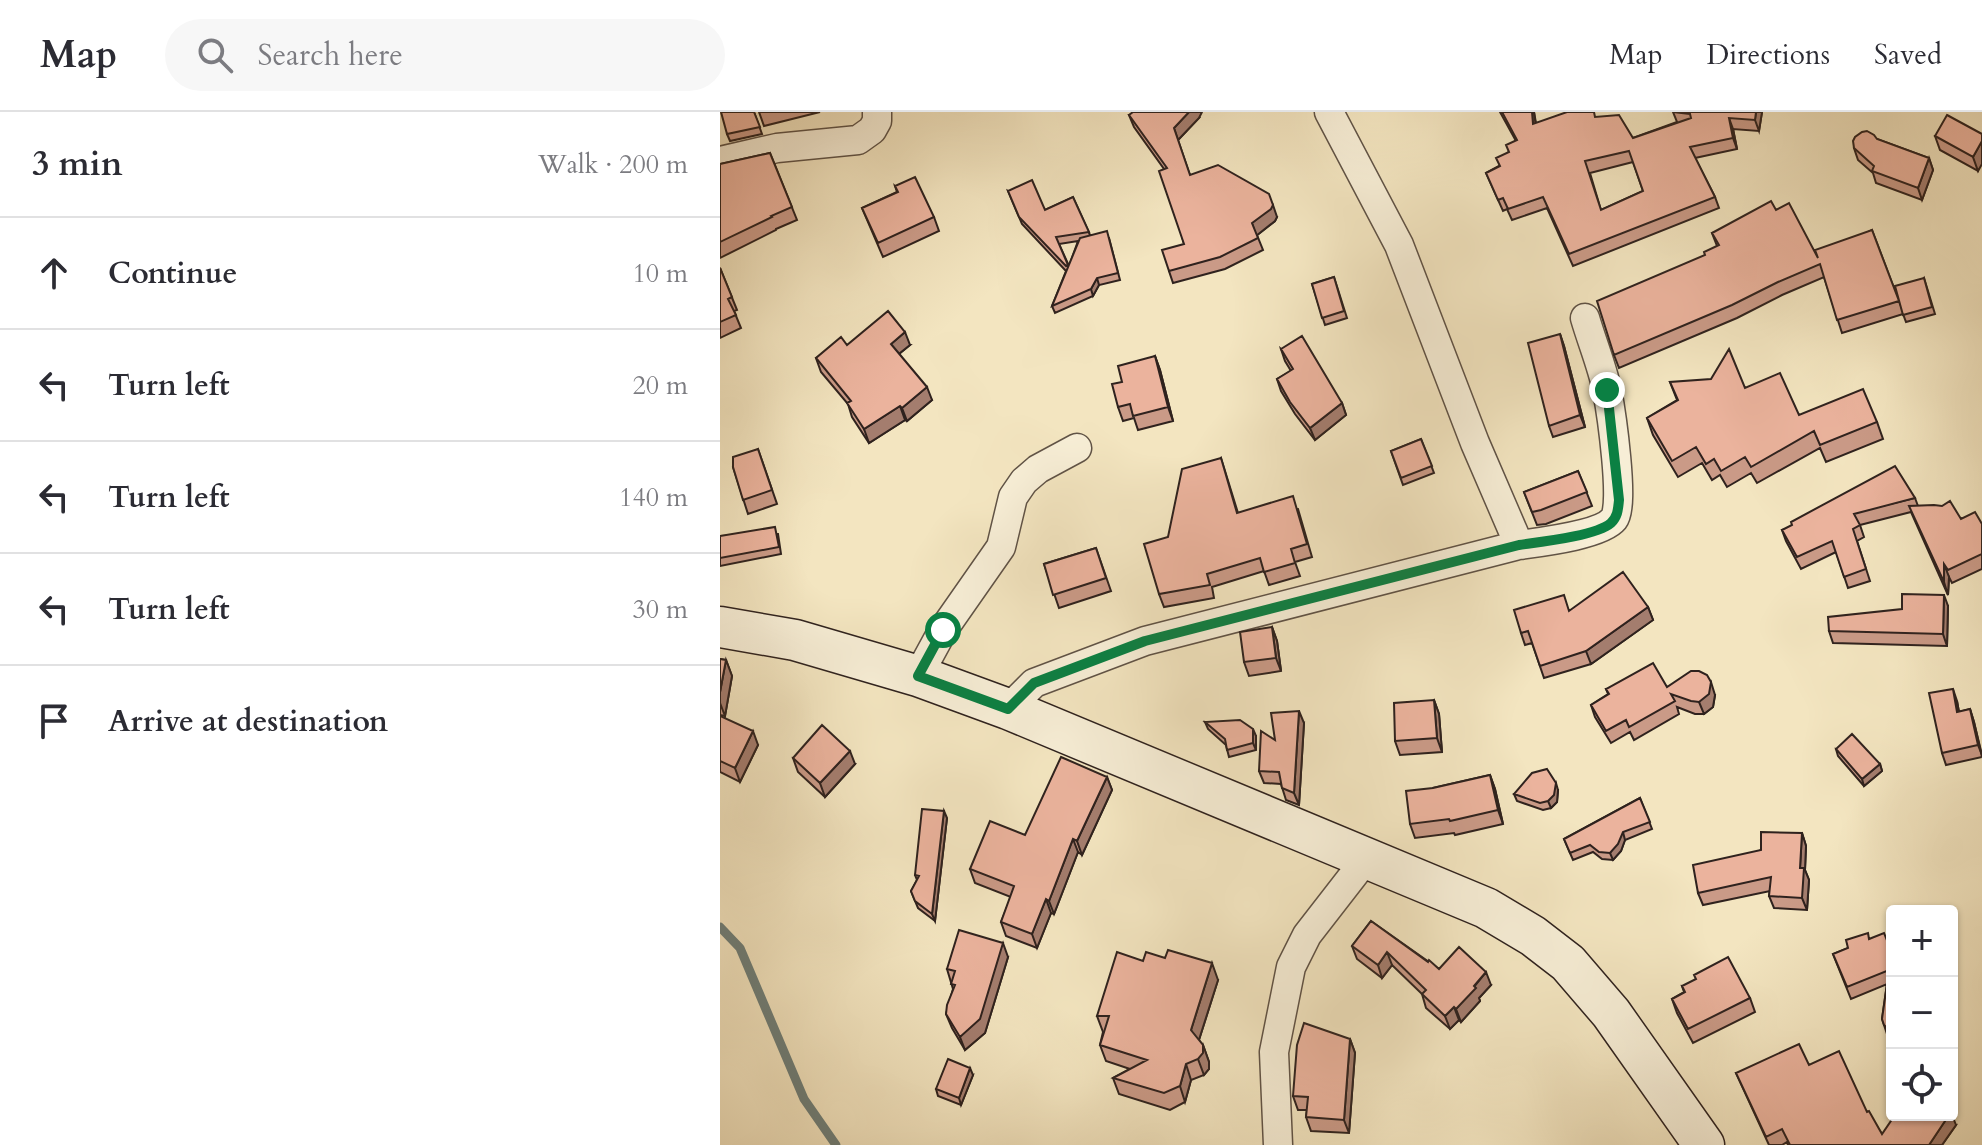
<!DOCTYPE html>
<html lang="en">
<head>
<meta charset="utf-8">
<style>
  :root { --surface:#fff; --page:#f7f7f7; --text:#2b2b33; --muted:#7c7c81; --line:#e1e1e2 }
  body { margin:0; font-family:Cardo,serif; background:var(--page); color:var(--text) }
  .controls { position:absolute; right:24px; bottom:24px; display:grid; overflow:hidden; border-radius:8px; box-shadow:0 2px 6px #0004 }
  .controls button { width:72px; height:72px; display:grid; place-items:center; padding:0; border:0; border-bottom:2px solid var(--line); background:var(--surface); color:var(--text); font:40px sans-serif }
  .stop { position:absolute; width:24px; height:24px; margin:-18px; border:6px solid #0b8043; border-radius:50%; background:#fff }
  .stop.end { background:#0b8043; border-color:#fff; box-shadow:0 2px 8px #0008 }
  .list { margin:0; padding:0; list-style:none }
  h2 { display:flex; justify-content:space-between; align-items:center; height:104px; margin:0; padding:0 32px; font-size:34px }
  h2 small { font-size:26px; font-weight:400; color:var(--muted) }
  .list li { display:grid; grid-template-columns:52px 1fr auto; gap:24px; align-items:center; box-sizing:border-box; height:112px; padding:0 32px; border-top:2px solid var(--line) }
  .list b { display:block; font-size:30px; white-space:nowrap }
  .list em { font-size:26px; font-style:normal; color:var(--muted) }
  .icon { flex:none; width:44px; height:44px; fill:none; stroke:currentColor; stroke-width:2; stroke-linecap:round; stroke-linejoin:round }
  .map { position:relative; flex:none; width:1262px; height:1033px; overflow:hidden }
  header { display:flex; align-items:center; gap:48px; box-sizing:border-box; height:112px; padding:0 40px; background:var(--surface); border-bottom:2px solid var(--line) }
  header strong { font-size:38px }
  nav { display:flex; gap:44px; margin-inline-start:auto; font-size:28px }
  .search { width:560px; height:72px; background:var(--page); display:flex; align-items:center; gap:20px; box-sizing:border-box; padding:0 28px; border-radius:44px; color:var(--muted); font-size:30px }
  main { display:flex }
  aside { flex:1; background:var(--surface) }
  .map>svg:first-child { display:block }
</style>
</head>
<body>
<header>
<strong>Map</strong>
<div class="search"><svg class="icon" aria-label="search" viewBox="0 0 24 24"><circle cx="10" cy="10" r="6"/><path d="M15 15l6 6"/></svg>Search here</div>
<nav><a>Map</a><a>Directions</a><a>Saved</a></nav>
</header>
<main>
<aside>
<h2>3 min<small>Walk · 200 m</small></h2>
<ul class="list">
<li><svg class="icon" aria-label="ahead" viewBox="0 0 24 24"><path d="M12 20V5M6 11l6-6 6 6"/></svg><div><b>Continue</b></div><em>10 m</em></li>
<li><svg class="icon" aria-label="left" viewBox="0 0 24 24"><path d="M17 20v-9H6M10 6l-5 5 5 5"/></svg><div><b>Turn left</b></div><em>20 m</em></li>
<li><svg class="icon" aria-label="left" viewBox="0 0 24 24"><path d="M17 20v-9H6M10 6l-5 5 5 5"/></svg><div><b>Turn left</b></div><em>140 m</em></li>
<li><svg class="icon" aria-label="left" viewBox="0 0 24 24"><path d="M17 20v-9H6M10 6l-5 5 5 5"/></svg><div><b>Turn left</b></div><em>30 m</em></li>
<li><svg class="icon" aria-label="arrive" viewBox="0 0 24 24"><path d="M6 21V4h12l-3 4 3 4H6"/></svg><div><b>Arrive at destination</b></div></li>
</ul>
</aside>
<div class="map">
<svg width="1262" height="1033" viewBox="0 0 1262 1033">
  <rect width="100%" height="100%" fill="#f3e5c0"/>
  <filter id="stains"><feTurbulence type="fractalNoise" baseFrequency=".0025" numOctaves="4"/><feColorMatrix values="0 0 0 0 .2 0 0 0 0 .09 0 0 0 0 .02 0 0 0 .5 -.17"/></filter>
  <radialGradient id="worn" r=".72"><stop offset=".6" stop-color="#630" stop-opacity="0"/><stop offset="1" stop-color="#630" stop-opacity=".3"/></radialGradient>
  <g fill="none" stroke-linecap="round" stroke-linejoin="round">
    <!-- stream -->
    <path stroke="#70807a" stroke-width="9" d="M0,815L20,836L84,987L116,1033"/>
    <!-- street casing -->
    <g stroke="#605346" stroke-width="31">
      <path id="street" d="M609,0L679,133L755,331L799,433
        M0,49L57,36L138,28L152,18L157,9V0
        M198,564L223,518L281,435L293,385L304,369L318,357L357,336
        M288,597L314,571L425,529L799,433C820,430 881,423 894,407C905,393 891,299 887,278C882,254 872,230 865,206
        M558,1033L554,940L571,855L587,823L646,747"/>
    </g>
    <!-- secondary casing -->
    <g stroke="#2f221e" stroke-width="43">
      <path id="secondary" d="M0,515L75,528L198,564L288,597L766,796L813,824L848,851L891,901L984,1033"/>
    </g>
    <!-- street -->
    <use href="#street" stroke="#f7eed6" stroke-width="28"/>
    <!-- secondary -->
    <use href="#secondary" stroke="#f7eed6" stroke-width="40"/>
  </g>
  <!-- wall -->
  <path fill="#ca9a87" stroke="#2f221e" stroke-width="2" fill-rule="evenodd" d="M34,0L42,22L10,29L7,22Z
    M39,0H100L44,14Z
    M780,0H814L816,11L875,5L913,26L957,10L953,0H1042L1039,19L1013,17L1017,37L975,46L995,85L999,96L853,154L827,96L792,108L787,97L783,99L766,61L779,54L796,29ZM913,50L923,79L881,98L870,61Z
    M409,3L479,6L458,28L470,63L557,105L555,109L537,123L543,138L505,157L453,171L449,159L464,132L444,57L414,15Z
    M1262,22L1258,59L1220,38L1215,24Z
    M1157,27L1209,46L1213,58L1202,88L1156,71L1153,61L1138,48L1134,36Z
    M50,41L77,108L56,117V118L0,146V52Z
    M175,74L214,105L219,119L163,145L142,96L177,80Z
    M288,79L325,98L353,85L370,123L389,126L400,168L379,173L373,184L335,201L332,194L346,159L302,112ZM358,129L349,154L339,132Z
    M1056,98L1098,146L1152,118L1182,197L1204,166L1215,202L1186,210L1183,202L1122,221L1104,165L1062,183L1017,206L899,256L894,243L985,143L997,134L992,121Z
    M0,156L17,198L14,199L21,216L0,226Z
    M614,165L627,206L605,213L592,172Z
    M840,222L844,234L865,315L833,325L829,314Z
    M127,233H190L179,242L212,288L187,309L185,308L149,331L132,305L128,292L101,260L96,246Z
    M561,237L622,291L626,303L595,328L575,302L561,279L557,267L571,259L565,249Z
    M435,244L440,258L453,309L418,318L414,306L403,309L398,295L402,270Z
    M950,270L1025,276L1079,303L1157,310L1163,327L1106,350L1100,336L1037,371L1031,361L1007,375L1000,363L992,368L982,351L958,365L933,323L927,306L957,288Z
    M701,327L714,361L683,373L671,339Z
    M38,337L57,392L28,402L13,355Z
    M501,346L518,401L578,397L592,445L575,450L580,464L549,473L544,459L492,475L494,486L444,495L439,482L448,425Z
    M858,359L872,394L826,412L817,413L804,380Z
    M1195,386L1198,394L1262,412V457L1232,471L1229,465L1228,483L1191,400L1140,413L1144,425L1137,429L1150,469L1128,476L1116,440L1081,457L1066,429L1062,418Z
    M58,422L61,442L0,454V424Z
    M376,436L391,479L339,496L324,452Z
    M1228,494L1227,534L1113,531L1109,519Z
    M928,495L933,508L871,552L824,566L812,531L805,533L801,521L850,499Z
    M552,515L557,529L561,559L529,564L524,550Z
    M0,547L6,548L12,564L5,604L0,603Z
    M947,575L995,583L993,595L984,602H975L957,595L959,602L914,628L910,620L891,631L875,605L871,593L888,582L886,577Z
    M714,588L719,602L722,640L680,643L675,629Z
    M1237,589L1239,600L1250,597L1254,610L1262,645L1226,653L1222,641Z
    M0,604L38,633L20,670L0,660Z
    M485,610L536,624V638L509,645L506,633L488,617Z
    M584,611L579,693L566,688L561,672L544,671L539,659L555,628Z
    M1116,637L1160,652L1162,659L1144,674L1118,644Z
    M73,646L135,652L105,685L78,660Z
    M770,663L775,677L783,712L735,723L734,721L695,726L690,712L713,676Z
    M387,665L392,678L362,743L358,740L334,802L331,801L317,836L286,824L281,810L291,785L255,771L250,757L305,723Z
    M838,678L837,690L831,696L823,698L797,689L794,682Z
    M920,686L932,717L905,728L901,739L893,748L882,747L873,740L853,748L844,727Z
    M227,706L215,809L198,796L191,779L197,768L195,763Z
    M1082,721L1086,734L1085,758L1089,768L1087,798L1054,796L1049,784L1050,779L983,793L978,781L1041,738Z
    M651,809L719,857L771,873L759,886L760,889L741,910L739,908L730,917L706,896L702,882L672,853L662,866L637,847L632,834Z
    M1150,827L1172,841V929L1168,925L1162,907L1167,872L1131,887L1113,842Z
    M288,845L265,921L245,938L232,916L226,902L233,877L227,857Z
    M423,849L498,868L479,928L483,933L489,950V957L484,963L471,968L465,990L450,998L399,982L393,966L410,957L386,949L380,933L383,920L377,904Z
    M962,874L1030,886L1035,900L973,931L957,901L952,887L964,880Z
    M630,927L635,941L629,1021L591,1019L586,1005L587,998H578L573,984Z
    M1089,953L1147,1000L1162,1022L1236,1013L1222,1033H1068L1067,1030L1062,1033H1049L1016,961Z
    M253,963L241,993L218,984L216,977Z"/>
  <!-- shaded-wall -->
  <path fill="#a47d6e" stroke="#2f221e" stroke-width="2" d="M469,0H482L479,6L458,28L454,16Z
    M812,0H814L817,23L813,12Z
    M1036,0H1042L1039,19L1035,8Z
    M1009,6L1013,17L1017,37L1013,26Z
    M1262,29V52L1258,59L1253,45Z
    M1209,46L1213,58L1202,88L1198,76Z
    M553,93L557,105L555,109L536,124L532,111Z
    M377,166L379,173L373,184L371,177Z
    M185,220L190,233L175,245L171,232Z
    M840,222L844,234L865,315L860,303Z
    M435,244L440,258L453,309L448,295Z
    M207,275L212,288L187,309L182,296Z
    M622,291L626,303L595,328L590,316Z
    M180,294L185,308L149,331L144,317Z
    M1224,452L1229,465L1228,483L1224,470Z
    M1224,483L1228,494L1227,534L1223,522Z
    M928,495L933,508L871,552L866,539Z
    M552,515L557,529L561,559L556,546Z
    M6,548L12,564L5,604L0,591V580Z
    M991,570L995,583L993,595L984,602L979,590Z
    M1233,577L1237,589L1241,612L1237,600Z
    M714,588L719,602L722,640L717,626Z
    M1250,597L1254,610L1262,643L1258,633Z
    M579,599L584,611L579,693L574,681Z
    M533,617L536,624V638L533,631Z
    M33,619L38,633L20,670L15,656Z
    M130,639L135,652L105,685L100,671Z
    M1160,652L1162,659L1144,674L1142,667Z
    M770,663L775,677L783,712L778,698Z
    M387,665L392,678L362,743L357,729Z
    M836,671L838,678L837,690L831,696L828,689Z
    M224,699L227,706L215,809L212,802Z
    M903,720L905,728L901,739L893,748L890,741Z
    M1082,721L1086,734L1085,758L1089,768L1087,798L1082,786L1080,756Z
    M353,727L358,740L334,802L329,789Z
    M326,787L331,801L317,836L312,822Z
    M283,831L288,845L265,921L245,938L240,925Z
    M667,840L672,853L662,866L658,853Z
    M492,851L498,868L477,934L471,918Z
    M766,860L771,873L759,886L760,889L741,910L736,897Z
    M734,895L739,908L730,917L725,904Z
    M630,927L635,941L629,1021L624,1008Z
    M483,933L489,950V957L484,963L478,947Z
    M466,952L471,968L465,990L460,974Z
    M250,956L253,963L241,993L239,986Z
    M1229,1003H1232L1236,1013L1222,1033H1209Z"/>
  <!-- building -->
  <path fill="#ebb39d" stroke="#2f221e" stroke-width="2" fill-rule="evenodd" d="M1,0H34L40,15L7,22Z
    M413,0H469L454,16L470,63L498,53L549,82L553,93L551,97L532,111L538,126L500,145L449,159L442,138L464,132L439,59L447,56L409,3Z
    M782,0H812L813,12L847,0H874L875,5L899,3L913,26L971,6L970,2L953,0H1036L1035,8L1009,6L1013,26L970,35L995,85L849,142L823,85L788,97L783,86L778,88L766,61L780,54L776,46L789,40L786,33L797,28ZM909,39L923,79L881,98L865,49Z
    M1227,3L1262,22V29L1253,45L1215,24Z
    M1147,19L1154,23L1157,27L1209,46L1198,76L1152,59L1154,54L1134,36L1133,29L1135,25L1142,20Z
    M50,41L72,95L51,104L52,105L0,130V52Z
    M195,65L214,105L158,131L142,96L178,80L175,74Z
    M312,68L325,98L353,85L369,120L336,125L348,153L346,154L299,105L288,79Z
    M1051,89L1056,98L1069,91L1098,146L1095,138L1152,118L1179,189L1117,208L1100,152L1058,170L1012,193L894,243L877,189L985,143L984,140L999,133L992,121Z
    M387,119L398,161L377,166L371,177L332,194L360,126Z
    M0,156L12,185L8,187L16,203L0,210Z
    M614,165L624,199L602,206L592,172Z
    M1204,166L1212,195L1183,203L1175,174Z
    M168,199L185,220L171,232L207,275L182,296L180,294L144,317L127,291L131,289L96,246L121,225L127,233Z
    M840,222L860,303L829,314L808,231Z
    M582,224L622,291L590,316L570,290L557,267L573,257L561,237Z
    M1009,237L1025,276L1060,261L1079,303L1143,277L1157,310L1100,333L1094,319L1031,355L1025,345L1001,359L994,347L986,352L976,335L952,349L927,306L958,288L950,270L991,267Z
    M435,244L448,295L413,304L410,292L398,295L392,272L402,270L398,254Z
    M701,327L712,354L681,366L671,339Z
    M38,337L52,378L23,388L13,355V345Z
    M501,346L517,401L573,384L587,432L571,437L575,451L544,460L540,446L487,462L490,473L439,482L424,432L448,425L462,357Z
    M1175,354L1195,386L1134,402L1140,413L1133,417L1146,457L1124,465L1112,429L1077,445L1062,418L1072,413L1071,410Z
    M858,359L867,380L821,398L812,400L804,380Z
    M1230,389L1241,407L1255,400L1262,412V442L1228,458L1224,452V470L1189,394L1214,393L1222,394Z
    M55,415L59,435L0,446V424Z
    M376,436L386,466L333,483L324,452Z
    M903,460L928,495L866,539L820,554L808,519L801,521L794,498L844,483L849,499Z
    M1182,482L1224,483L1223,522L1109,519L1108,505L1182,497Z
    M552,515L556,546L524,550L520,520Z
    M0,547L6,548L0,580Z
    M933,551L947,575L971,559H979L987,563L991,570L989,582L979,590L971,589L951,582L955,589L909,615L906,608L886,619L871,593L889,582L886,577Z
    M1233,577L1237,600L1250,597L1258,633L1222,641L1209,581Z
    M714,588L717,626L675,629L674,591Z
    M579,599L574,681L562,676L559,660L539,659L541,619L555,628L551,601Z
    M0,604L33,619L15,656L0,649Z
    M520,608L533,617V631L507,638L505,627L485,610Z
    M102,613L130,639L100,671L73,646Z
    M1132,622L1160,652L1142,667L1116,637Z
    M341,645L387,665L357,729L353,727L329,789L326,787L312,822L281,810L294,774L250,757L270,709L305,723Z
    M827,657L836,671L834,683L828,689L820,691L794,682L812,661Z
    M770,663L778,698L730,709L729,707L690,712L686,679L713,676Z
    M920,686L930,710L903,720L898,732L890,741L879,740L870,733L850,741L844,727Z
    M202,697L224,699L212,802L195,789L191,779L199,764L195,763Z
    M1041,720L1082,721L1080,756H1084L1082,786L1049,784L1051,765L978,781L973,753L1041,738Z
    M651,809L708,850L709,848L719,857L739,835L766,860L754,874L756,876L736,897L734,895L725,904L702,882L706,878L667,840L658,853L632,834Z
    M239,818L283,831L260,907L240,925L226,902L227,893L235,873L231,872L235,859L227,857Z
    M1148,821L1149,827L1164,821L1172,841V919L1169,918L1164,913L1162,907L1169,858L1127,875L1113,842L1128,836L1126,828Z
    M448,838L492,851L471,918L483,933V941L478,947L466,952L460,974L444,981L393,966L427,948L380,933L389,904H377L397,840L423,849L426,840L445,846Z
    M1008,845L1030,886L968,917L952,887L965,880L962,874L976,867L974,863Z
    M584,911L630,927L624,1008L586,1005L588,985L573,984L577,933Z
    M1079,932L1089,953L1119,939L1147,1000L1149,999L1162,1022L1175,1003H1229L1209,1033H1070L1062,1017L1046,1025L1016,961Z
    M228,947L250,956L239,986L216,977Z"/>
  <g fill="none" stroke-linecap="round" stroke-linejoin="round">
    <!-- route -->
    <path stroke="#0b8043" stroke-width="10" d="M223,518L198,564L288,597L314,571L425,529L799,433C820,430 876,424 891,411C898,404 898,397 899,388L887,278"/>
  </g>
  <rect width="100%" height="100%" filter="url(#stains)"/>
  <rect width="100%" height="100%" fill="url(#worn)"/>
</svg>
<div class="controls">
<button>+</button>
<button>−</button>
<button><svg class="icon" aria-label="locate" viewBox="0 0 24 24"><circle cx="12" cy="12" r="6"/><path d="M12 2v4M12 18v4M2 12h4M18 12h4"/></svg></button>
</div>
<div class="stop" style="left:223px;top:518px"></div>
<div class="stop end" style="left:887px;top:278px"></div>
</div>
</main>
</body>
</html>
